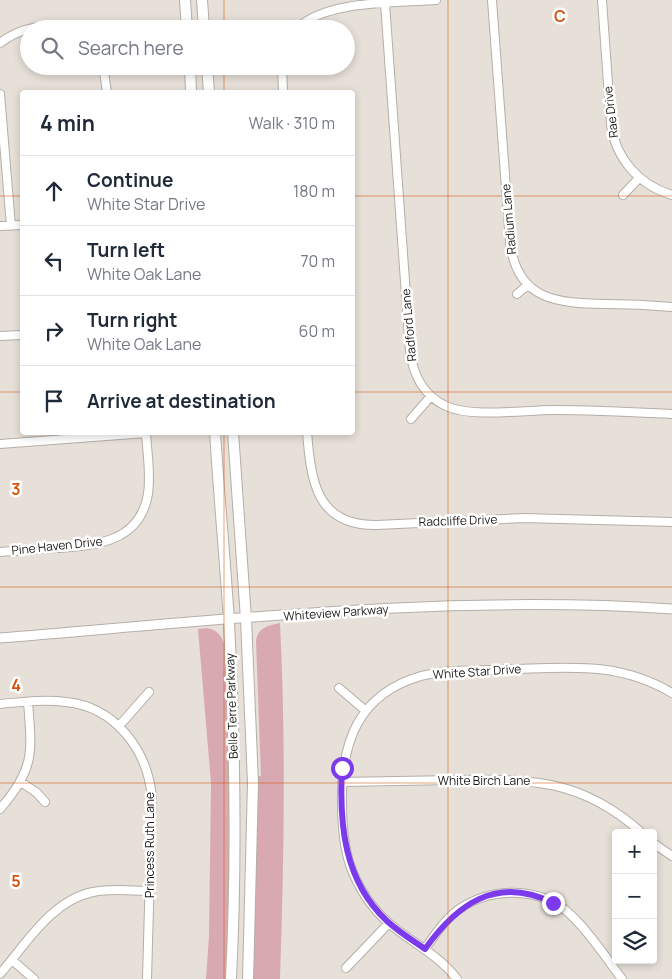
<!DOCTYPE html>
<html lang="en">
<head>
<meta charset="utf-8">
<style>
  :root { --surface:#fff; --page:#f2f2f3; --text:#1f2937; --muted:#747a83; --line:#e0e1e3 }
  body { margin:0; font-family:Manrope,sans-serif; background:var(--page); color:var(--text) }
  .controls { position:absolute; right:15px; bottom:15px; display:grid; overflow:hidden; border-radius:5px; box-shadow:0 2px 8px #0003 }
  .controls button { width:45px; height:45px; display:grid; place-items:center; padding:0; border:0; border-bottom:1px solid var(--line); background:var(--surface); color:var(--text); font:25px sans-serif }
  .stop { position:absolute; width:15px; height:15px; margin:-11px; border:4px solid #7c3aed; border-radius:50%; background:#fff }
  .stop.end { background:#7c3aed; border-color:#fff; box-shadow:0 1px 5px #0008 }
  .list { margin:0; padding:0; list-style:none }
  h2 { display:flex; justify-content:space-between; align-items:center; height:65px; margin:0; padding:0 20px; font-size:21px }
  h2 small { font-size:16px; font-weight:400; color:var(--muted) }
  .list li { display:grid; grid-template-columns:32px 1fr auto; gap:15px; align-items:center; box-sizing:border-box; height:70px; padding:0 20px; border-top:1px solid var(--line) }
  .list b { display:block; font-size:19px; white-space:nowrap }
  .list p { margin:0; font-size:16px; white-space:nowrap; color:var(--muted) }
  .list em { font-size:16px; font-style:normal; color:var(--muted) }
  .icon { flex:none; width:28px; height:28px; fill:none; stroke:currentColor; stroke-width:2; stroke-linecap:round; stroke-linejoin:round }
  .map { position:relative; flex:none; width:672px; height:979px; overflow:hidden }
  .search { position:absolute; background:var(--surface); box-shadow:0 2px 8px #0003; left:20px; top:20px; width:335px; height:55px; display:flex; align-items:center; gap:12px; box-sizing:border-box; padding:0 18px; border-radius:28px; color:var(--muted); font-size:19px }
  .panel { position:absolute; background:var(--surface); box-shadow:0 2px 8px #0003; left:20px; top:90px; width:335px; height:345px; border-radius:5px }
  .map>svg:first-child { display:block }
</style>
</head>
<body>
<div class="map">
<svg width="672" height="979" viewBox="0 0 672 979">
  <rect width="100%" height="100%" fill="#e7e0d9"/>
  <!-- green -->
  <path fill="#d9a9b2" d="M280,623C286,742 284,860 280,979H253L257,776H261L256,641C258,627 268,626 280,623Z
    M207,628C224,631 225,646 227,661L231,836L227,979H206L209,936L211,783L198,629Z"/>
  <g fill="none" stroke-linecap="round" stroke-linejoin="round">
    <!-- minor casing -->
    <g stroke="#b5aea8" stroke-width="10">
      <path id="minor" d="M492,0L510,242C517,301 557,303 607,304C628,304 650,305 672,307
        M602,0L611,125C616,159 639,185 672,195
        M385,3L410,351C413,375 424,396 446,406C471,418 524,410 553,410C593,410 632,412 672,414
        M297,29C324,0 396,3 436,0
        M0,43C19,29 38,24 62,29
        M103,66L107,92
        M282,66L283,92
        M0,94L11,226
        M623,195L639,178
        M0,226L22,225
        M517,294L528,285
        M0,336L22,335
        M411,419L431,396
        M307,432C311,481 316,526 377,525L524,518L672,522
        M0,444L146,433
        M0,552C19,551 38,549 58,548C97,545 140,542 148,494C151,474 147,452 146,432
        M339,688L366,711
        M0,704C22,702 44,699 66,702C116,707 148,751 152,798L147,979
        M119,726L149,692
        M21,782L37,793L45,802
        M342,782C379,781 416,781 453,780C530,779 581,778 642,833
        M0,809C35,769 32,752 28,702
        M653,843L672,856
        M425,949C434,936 442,923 454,913C487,886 541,885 572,916C591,934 606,958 622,979
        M12,960L34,979
        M346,968L389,923
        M0,974C26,944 52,900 93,892C112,888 132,891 151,891
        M457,979C439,955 412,943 390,924C372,909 358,887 350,865C343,844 342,823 342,802C341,743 358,694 421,676C452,668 487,671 519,669C576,667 621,663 672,693"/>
    </g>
    <!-- tertiary casing -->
    <g stroke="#b5aea8" stroke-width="11">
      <path id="tertiary" d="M0,638C223,620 449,594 672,609"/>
    </g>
    <!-- secondary casing -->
    <g stroke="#b5aea8" stroke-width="12">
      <path id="secondary" d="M185,0L187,29
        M202,0L204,29
        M190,66L191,92
        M207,66L209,92
        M215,432C219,496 225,559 229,622C235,741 237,860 231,979
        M233,432L246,619L253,783L248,979"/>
    </g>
    <!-- minor -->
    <use href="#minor" stroke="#fff" stroke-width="8"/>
    <!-- tertiary -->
    <use href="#tertiary" stroke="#fff" stroke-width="9"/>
    <!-- secondary -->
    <use href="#secondary" stroke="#fff" stroke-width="10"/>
  </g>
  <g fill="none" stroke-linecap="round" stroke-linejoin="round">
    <!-- route -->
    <path stroke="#7c3aed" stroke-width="6" d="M342,768C339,824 344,881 387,921C399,932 412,940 425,949C457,904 497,875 553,903"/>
  </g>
  <!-- grid -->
  <path fill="none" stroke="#d4530d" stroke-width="1" stroke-opacity="0.55" d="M224,0V29M448,0V979M224,66V92M0,196H22M352,196H672M0,392H22M352,392H672M224,432V979M0,587H672M0,783H672"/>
  <g text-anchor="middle" stroke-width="5" stroke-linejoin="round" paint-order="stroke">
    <!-- street labels -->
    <g font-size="12" fill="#1d1b18" stroke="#fff">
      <text transform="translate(611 112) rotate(-97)" y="4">Rae Drive</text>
      <text transform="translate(509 219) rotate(-95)" y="4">Radium Lane</text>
      <text transform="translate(409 325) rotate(-95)" y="4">Radford Lane</text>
      <text transform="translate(458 521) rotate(-2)" y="4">Radcliffe Drive</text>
      <text transform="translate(57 546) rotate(-6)" y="4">Pine Haven Drive</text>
      <text transform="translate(336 613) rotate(-4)" y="4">Whiteview Parkway</text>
      <text transform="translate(477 672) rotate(-4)" y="4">White Star Drive</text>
      <text transform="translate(232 706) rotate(-92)" y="4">Belle Terre Parkway</text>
      <text x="484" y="785">White Birch Lane</text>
      <text transform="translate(150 845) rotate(-90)" y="4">Princess Ruth Lane</text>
    </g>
  </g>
  <g font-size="16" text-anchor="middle" font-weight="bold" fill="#d4530d" stroke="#fff" stroke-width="5" stroke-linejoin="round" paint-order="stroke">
    <text x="560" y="22">C</text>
    <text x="16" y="495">3</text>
    <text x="16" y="691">4</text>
    <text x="16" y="887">5</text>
  </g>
</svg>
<div class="controls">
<button>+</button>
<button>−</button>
<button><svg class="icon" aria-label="layers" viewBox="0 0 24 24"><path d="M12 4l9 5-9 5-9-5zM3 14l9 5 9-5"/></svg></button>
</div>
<div class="stop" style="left:342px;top:768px"></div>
<div class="stop end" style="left:553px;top:903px"></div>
<div class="search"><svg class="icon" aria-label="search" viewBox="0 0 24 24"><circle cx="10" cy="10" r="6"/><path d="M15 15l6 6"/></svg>Search here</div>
<section class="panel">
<h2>4 min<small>Walk · 310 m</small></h2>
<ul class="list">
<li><svg class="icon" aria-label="ahead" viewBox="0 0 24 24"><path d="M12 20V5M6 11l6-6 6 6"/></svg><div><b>Continue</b><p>White Star Drive</p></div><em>180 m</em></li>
<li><svg class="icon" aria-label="left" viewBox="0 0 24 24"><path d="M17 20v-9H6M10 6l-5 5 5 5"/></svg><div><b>Turn left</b><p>White Oak Lane</p></div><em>70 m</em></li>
<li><svg class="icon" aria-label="right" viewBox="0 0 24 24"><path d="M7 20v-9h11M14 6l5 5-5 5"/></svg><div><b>Turn right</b><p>White Oak Lane</p></div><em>60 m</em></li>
<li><svg class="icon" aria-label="arrive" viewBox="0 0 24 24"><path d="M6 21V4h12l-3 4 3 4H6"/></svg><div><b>Arrive at destination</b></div></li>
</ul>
</section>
</div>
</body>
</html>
